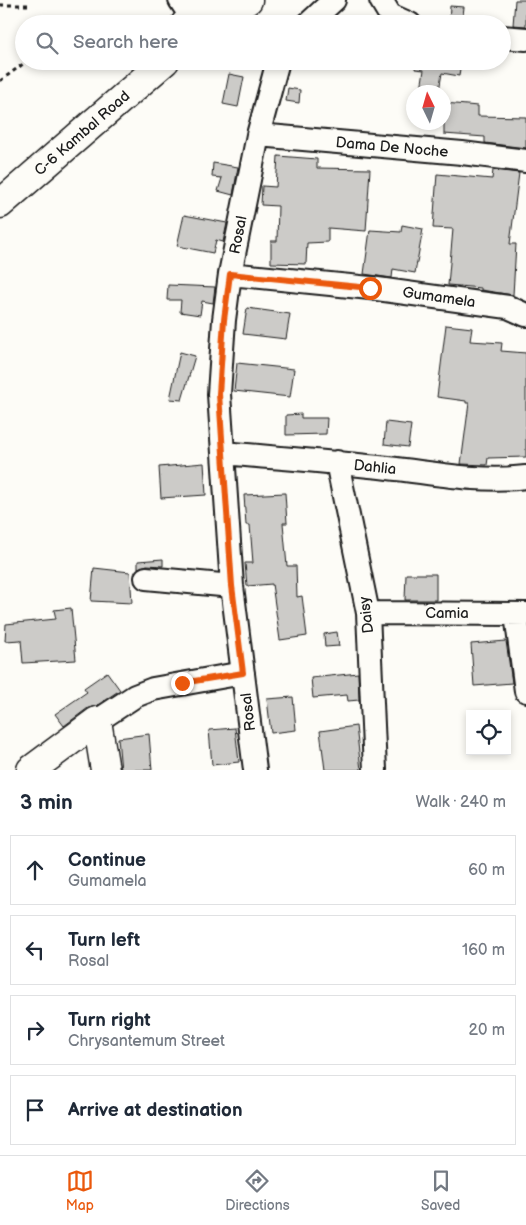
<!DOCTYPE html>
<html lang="en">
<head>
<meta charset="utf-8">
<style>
  :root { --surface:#fff; --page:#f2f2f3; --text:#1f2937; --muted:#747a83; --line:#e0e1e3; --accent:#ea580c }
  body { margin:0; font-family:"Balsamiq Sans",sans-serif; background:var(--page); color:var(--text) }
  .controls { position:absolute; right:15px; bottom:15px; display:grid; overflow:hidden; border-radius:0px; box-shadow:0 2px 8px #0003 }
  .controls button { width:45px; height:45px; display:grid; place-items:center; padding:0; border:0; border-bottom:1px solid var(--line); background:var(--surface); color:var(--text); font:25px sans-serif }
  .compass { position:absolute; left:406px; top:85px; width:45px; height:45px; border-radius:50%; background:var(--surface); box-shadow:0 2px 8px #0003; rotate:355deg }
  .stop { position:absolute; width:15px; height:15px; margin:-11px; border:4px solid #ea580c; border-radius:50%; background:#fff }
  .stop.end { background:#ea580c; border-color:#fff; box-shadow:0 1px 5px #0008 }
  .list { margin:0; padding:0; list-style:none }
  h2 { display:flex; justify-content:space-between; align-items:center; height:65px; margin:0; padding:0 20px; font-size:21px }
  h2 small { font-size:16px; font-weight:400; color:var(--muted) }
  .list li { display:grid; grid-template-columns:32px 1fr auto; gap:15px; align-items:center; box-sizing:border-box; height:70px; margin:0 10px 10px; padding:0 10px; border:1px solid var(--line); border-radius:0px }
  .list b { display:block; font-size:19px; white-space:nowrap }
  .list p { margin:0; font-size:16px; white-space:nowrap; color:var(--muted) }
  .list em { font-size:16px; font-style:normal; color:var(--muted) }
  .icon { flex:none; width:28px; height:28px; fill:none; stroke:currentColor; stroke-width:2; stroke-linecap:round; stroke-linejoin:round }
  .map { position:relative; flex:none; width:526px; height:770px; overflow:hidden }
  .search { position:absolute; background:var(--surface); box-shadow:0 2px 8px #0003; left:15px; right:15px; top:15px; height:55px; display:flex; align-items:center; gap:12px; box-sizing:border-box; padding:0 18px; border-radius:28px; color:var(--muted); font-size:19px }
  .sheet { height:385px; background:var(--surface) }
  nav { display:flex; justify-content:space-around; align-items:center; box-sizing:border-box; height:70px; border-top:1px solid var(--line); background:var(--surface); font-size:14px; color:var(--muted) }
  nav a { display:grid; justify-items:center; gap:2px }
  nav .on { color:var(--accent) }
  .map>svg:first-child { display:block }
</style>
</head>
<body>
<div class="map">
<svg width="526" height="770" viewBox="0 0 526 770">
  <rect width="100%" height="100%" fill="#fdfcf7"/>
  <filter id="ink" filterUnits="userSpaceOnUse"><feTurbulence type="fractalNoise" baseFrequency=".02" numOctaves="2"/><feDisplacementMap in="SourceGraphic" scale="10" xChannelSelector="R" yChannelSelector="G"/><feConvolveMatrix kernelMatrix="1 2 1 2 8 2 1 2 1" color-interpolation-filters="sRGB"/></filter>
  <g filter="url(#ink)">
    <!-- building -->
    <path fill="#cccbc8" stroke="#1c1c1c" d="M515,0H526V26L513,25Z
      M450,6L464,7L462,24H449Z
      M416,61H461L459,76L442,73L439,91L421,89L424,70L415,69Z
      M229,74L244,77L238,107L223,104Z
      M288,88L300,90L299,103L286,101Z
      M444,103L478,106V116L526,117V148L485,143V137L444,134Z
      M278,156L317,159V168L370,169L366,231L328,228V242L307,243L306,264L271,263V241H277L278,206L261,205L262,186L276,187Z
      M213,163L238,167L233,195L218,191L222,178L212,177Z
      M493,170L519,173L510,244H516L513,295L481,290V288L448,285L453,229L433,228L437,174L492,179Z
      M184,215L227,223L223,242L216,240L213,253L177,246Z
      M402,225L423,229L415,273L393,269L392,278L364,274L370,230L401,232Z
      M168,285L215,287L213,303L202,301L200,315L180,312L181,300H167Z
      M247,308L290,314L286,339L243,334Z
      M446,325L472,328L470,341L502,343L501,351L526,353V457L488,458L487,465L461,464L469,403H466V401L437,397Z
      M180,352L195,356L182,400L170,399Z
      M237,363L294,369L290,397L234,391Z
      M301,414V418H327L326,434L286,435V415Z
      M386,422L411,425L408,447L384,444Z
      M204,463L206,495L161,498L159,467Z
      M285,493L287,523H283L287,566H296L297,597L302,596L307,636L280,640L272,584L247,586L245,563H253L250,525H246L244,495Z
      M163,559V566L147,565L138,568V561Z
      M94,568L130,572L132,603L91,601Z
      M406,574H436V600H405Z
      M71,608L76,660L23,663L21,640L5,641L6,624L56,619L54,610Z
      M337,632L339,646L325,647L324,634Z
      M506,641L512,683L474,686L471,644Z
      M107,672L120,690L96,706L88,708L64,726L55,714L87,692L84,688Z
      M358,673L359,700L348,701L347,695L313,698L311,678Z
      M293,697L296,730L271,733L267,699Z
      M356,726L361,770H325L320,731Z
      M235,728L239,762L212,765L209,730Z
      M149,734L152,770H121L118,738Z"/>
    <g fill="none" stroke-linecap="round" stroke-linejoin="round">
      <!-- minor casing -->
      <g stroke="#1c1c1c" stroke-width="26">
        <path id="minor" d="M180,0L192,18
          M381,0L390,15L410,24
          M308,24L334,0
          M502,37L526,39
          M258,135L462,153L526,161
          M230,274L370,288L508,307L526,315
          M224,453C279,458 334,462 388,468C434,473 480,483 526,477
          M337,462L368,613L375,770
          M146,578L232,586
          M368,613L526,614
          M516,614L526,691
          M97,721L135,696L153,689L243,673
          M255,770L232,586L219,394L224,320L230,274L258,135L278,61"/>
      </g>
      <!-- major casing -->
      <g stroke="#1c1c1c" stroke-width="31">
        <path id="major" d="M185,24L216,0
          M211,24L248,0
          M0,204L165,61
          M31,770L97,721L105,770"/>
      </g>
      <!-- path -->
      <path stroke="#1c1c1c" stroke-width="3" stroke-dasharray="4 4" stroke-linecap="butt" d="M0,5H31
        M132,24L141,22L143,24
        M0,81L27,61"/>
      <!-- minor -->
      <use href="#minor" stroke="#fdfcf7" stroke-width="22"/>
      <!-- major -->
      <use href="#major" stroke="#fdfcf7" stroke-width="28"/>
    </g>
  </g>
  <g fill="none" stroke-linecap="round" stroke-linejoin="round" filter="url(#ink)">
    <!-- route -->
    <path stroke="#ea580c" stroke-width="6" d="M182,683L243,673L232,586L219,394L224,320L230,274L370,288"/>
  </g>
  <g text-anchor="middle" stroke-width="5" stroke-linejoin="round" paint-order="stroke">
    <!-- street labels -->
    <g font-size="15" fill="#1c1c1c" stroke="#fdfcf7">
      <text transform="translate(82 133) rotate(-41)" y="5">C-6 Kambal Road</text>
      <text transform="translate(392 147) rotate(5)" y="5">Dama De Noche</text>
      <text transform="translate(238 235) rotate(-79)" y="5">Rosal</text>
      <text transform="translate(439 297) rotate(8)" y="5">Gumamela</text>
      <text transform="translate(375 467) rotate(6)" y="5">Dahlia</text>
      <text x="447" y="618">Camia</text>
      <text transform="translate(366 615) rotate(-97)" y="5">Daisy</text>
      <text transform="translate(248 712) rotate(-97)" y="5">Rosal</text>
    </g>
  </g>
</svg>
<div class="controls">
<button><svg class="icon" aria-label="locate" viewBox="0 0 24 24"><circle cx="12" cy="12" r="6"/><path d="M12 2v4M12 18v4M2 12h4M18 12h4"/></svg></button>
</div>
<svg class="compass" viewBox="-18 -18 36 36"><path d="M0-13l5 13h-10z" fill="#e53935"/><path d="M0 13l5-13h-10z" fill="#747a83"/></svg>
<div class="stop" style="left:370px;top:288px"></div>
<div class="stop end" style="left:182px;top:683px"></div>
<div class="search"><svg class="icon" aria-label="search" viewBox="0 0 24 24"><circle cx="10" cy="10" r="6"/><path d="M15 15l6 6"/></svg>Search here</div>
</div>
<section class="sheet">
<h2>3 min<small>Walk · 240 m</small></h2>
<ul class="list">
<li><svg class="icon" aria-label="ahead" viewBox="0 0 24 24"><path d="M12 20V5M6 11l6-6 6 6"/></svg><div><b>Continue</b><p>Gumamela</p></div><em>60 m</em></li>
<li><svg class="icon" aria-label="left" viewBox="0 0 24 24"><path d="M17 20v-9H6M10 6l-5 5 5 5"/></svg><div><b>Turn left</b><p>Rosal</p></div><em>160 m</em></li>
<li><svg class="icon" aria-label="right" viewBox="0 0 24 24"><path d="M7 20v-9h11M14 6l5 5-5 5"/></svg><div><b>Turn right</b><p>Chrysantemum Street</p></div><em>20 m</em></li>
<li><svg class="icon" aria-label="arrive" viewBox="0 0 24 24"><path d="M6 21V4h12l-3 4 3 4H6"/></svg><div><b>Arrive at destination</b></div></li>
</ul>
</section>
<nav>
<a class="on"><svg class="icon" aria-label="map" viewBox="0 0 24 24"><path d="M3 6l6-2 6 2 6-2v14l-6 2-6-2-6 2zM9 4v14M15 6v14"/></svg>Map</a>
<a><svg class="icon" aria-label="directions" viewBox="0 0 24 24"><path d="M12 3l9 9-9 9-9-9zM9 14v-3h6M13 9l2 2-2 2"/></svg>Directions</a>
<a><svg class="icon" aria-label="saved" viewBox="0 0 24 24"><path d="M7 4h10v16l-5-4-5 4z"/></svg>Saved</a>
</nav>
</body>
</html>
